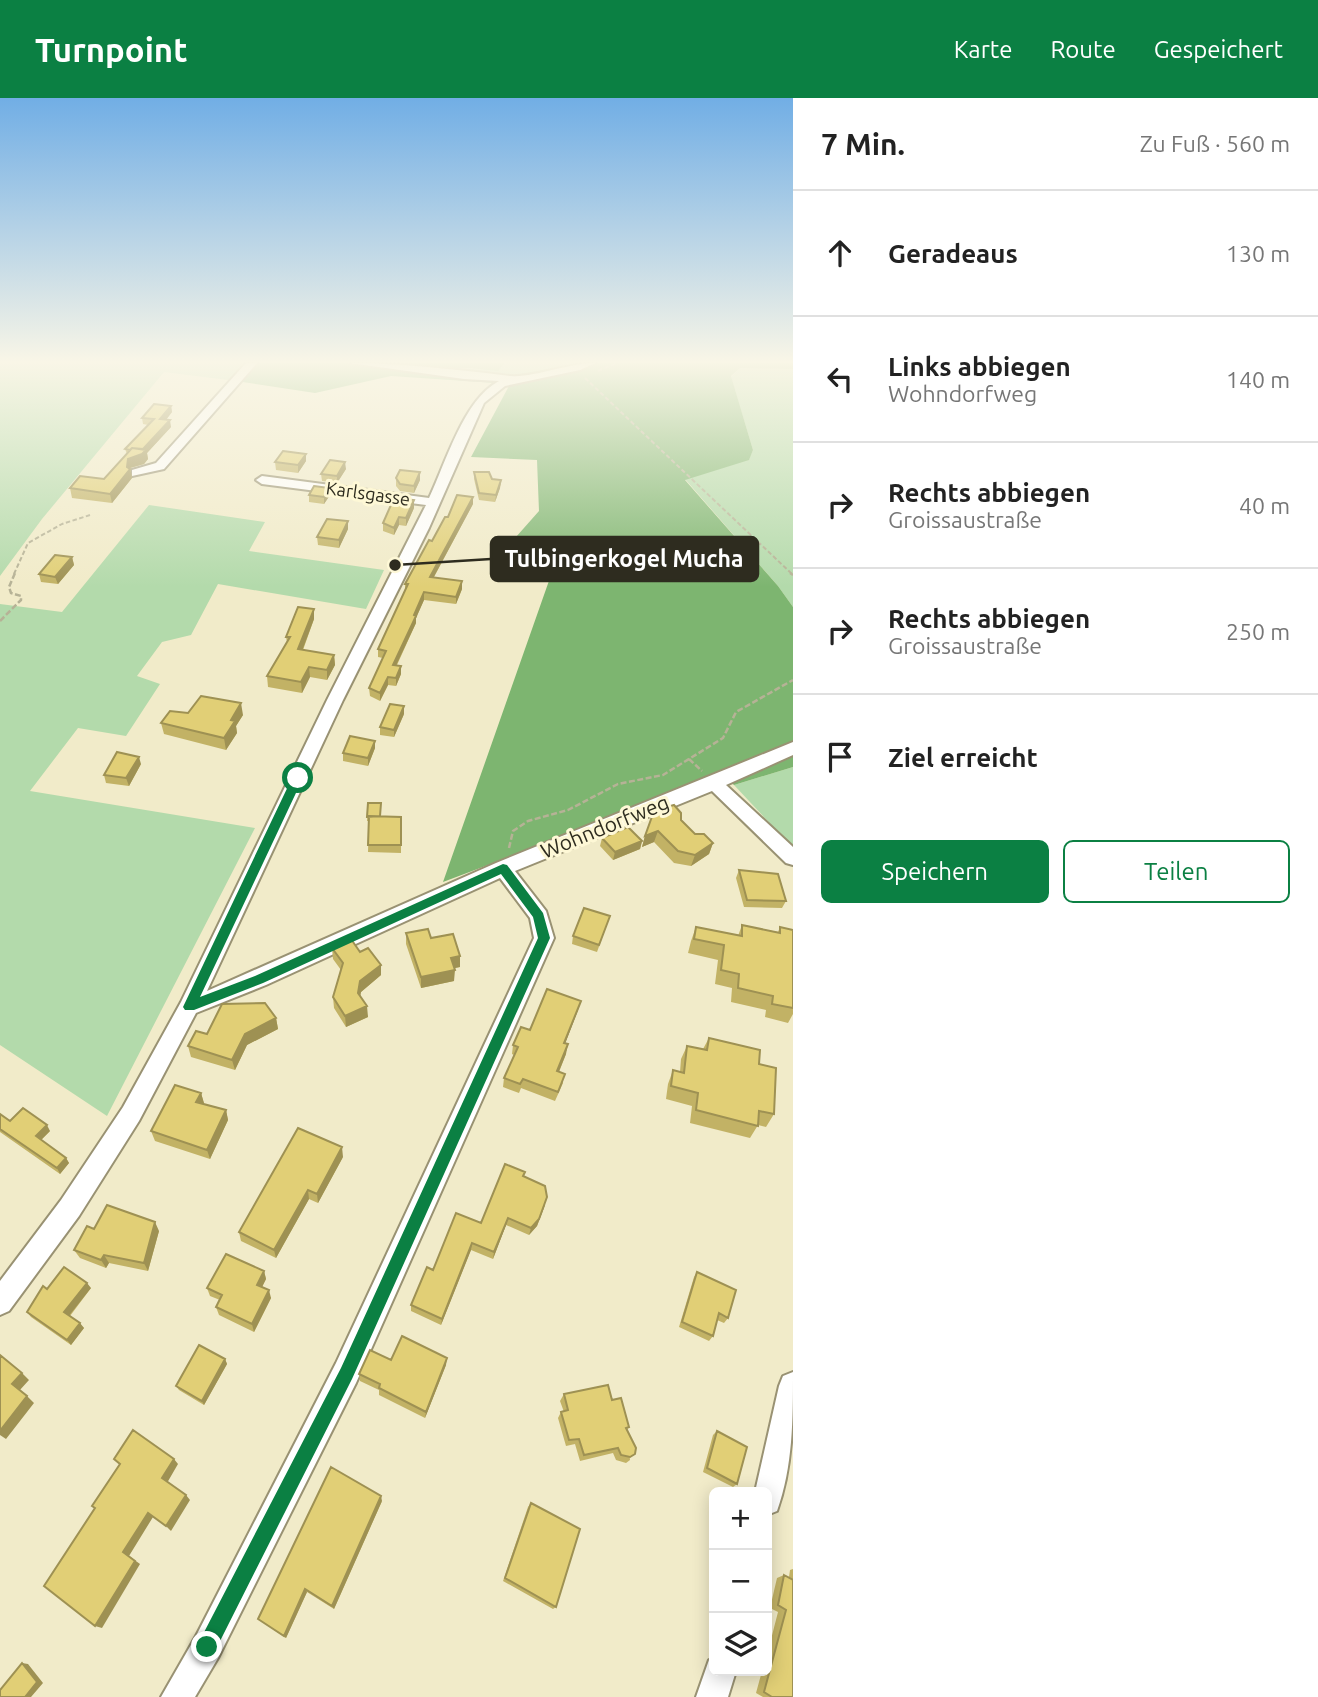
<!DOCTYPE html>
<html lang="de">
<head>
<meta charset="utf-8">
<style>
  :root { --surface:#fff; --page:#f2f2f2; --text:#222; --muted:#767676; --line:#e0e0e0; --accent:#0b8043 }
  body { margin:0; font-family:Ubuntu,sans-serif; background:var(--page); color:var(--text) }
  .controls { position:absolute; right:21px; bottom:21px; display:grid; overflow:hidden; border-radius:10px; box-shadow:0 4px 18px #0003 }
  .controls button { width:63px; height:63px; display:grid; place-items:center; padding:0; border:0; border-bottom:2px solid var(--line); background:var(--surface); color:var(--text); font:35px sans-serif }
  .stop { position:absolute; width:21px; height:21px; margin:-16px; border:5px solid #0b8043; border-radius:50%; background:#fff }
  .stop.end { background:#0b8043; border-color:#fff; box-shadow:0 2px 7px #0008 }
  .list { margin:0; padding:0; list-style:none }
  h2 { display:flex; justify-content:space-between; align-items:center; height:91px; margin:0; padding:0 28px; font-size:30px }
  h2 small { font-size:23px; font-weight:400; color:var(--muted) }
  .list li { display:grid; grid-template-columns:46px 1fr auto; gap:21px; align-items:center; box-sizing:border-box; height:126px; padding:0 28px; border-top:2px solid var(--line) }
  .list b { display:block; font-size:26px; white-space:nowrap }
  .list p { margin:0; font-size:23px; white-space:nowrap; color:var(--muted) }
  .list em { font-size:23px; font-style:normal; color:var(--muted) }
  .actions { display:flex; gap:14px; padding:21px 28px }
  .actions a { flex:1; padding:16px 0; border:2px solid var(--accent); border-radius:10px; text-align:center; font-size:24px; color:var(--accent) }
  .actions .main { background:var(--accent); color:#fff }
  .icon { flex:none; width:38px; height:38px; fill:none; stroke:currentColor; stroke-width:2; stroke-linecap:round; stroke-linejoin:round }
  .map { position:relative; flex:none; width:793px; height:1599px; overflow:hidden }
  header { display:flex; align-items:center; gap:42px; box-sizing:border-box; height:98px; padding:0 35px; background:var(--accent); color:#fff }
  header strong { font-size:33px }
  nav { display:flex; gap:38px; margin-inline-start:auto; font-size:24px }
  main { display:flex }
  aside { flex:1; background:var(--surface) }
  .map>svg:first-child { display:block }
</style>
</head>
<body>
<header>
<strong>Turnpoint</strong>
<nav><a>Karte</a><a>Route</a><a>Gespeichert</a></nav>
</header>
<main>
<div class="map">
<svg width="793" height="1599" viewBox="0 0 793 1599">
  <rect width="100%" height="100%" fill="#f1ebc9"/>
  <!-- green -->
  <path fill="#b3daab" d="M0,265H253L236,283L164,274L42,421L0,478Z
    M505,265H581L503,279L437,271L501,270Z
    M740,270L793,271V509L778,488L685,381L749,361L753,352L731,279Z
    M149,407L265,424L249,453L384,472L366,511L218,486L191,537L162,544L137,578L160,586L126,638L78,630L30,693L255,730L107,1018L0,947V506L62,514Z
    M793,669V750L734,687Z"/>
  <!-- forest -->
  <path fill="#7db570" d="M253,265H505L498,273L470,270L437,271L503,279L581,265H793V271L740,270L731,278L753,352L749,362L685,382L778,488L793,509V669L734,687L725,678L443,784L557,460L507,449L539,413L537,362L471,359L510,286L391,278L315,295L236,283Z"/>
  <g fill="none" stroke-linecap="round" stroke-linejoin="round">
    <!-- minor casing -->
    <g stroke="#999273" stroke-width="4">
      <path id="minor" d="M246,265H257L164,371L132,378V372L156,365Z
        M350,265C403,265 458,272 511,278C532,280 569,265 595,265L580,272L505,288L484,305L429,430L343,602L207,893L496,765L793,644V657L726,687L793,749V767L786,765L712,693L515,773L546,813L554,840L356,1285L218,1560L195,1599H161L196,1538L336,1265L534,840L530,820L500,780L266,887L196,915L139,1023L79,1118L9,1213L0,1217V1183L61,1102L123,1009L181,904L327,602L426,407L262,386L256,382L262,378L429,400C446,364 464,301 499,283L464,281Z
        M793,1274C793,1321 793,1369 777,1413L767,1417V1394H755L779,1288L783,1278Z
        M714,1560V1573H736L728,1599H696L709,1562Z"/>
    </g>
    <!-- path-far1 -->
    <path stroke="#b6b296" stroke-width="2" stroke-dasharray="4.5 2.5" stroke-linecap="butt" d="M598,273L617,265
      M585,280L792,476
      M14,476L28,445L62,426L90,417"/>
    <!-- path -->
    <path stroke="#b6b296" stroke-width="2.5" stroke-dasharray="6 2.5" stroke-linecap="butt" d="M790,475L793,477
      M0,523L21,502V498L11,495L9,489L15,475
      M689,661L702,673
      M509,750L513,733L528,723L568,712L618,686L663,677L723,640L736,614L793,582"/>
    <!-- minor -->
    <use href="#minor" fill="#fff" fill-rule="evenodd"/>
  </g>
  <!-- wall -->
  <path fill="#c2b265" d="M171,308L172,314L166,322L171,329L147,355L148,361L144,366L130,370L132,380L112,405L72,400L70,390L104,381L127,356L125,351L148,327L143,326L142,320Z
    M306,356V363L298,375L276,372L275,364Z
    M346,371L337,385L322,383L321,376Z
    M474,374L492,381L501,382L500,390L495,404L479,402L474,381Z
    M396,380L420,382L414,395L400,393L396,388Z
    M329,390L330,397L324,406L309,404V397Z
    M473,406L434,479L462,491L456,506L424,502L416,520V525L397,567L401,568V576L396,588L388,587L380,603L370,598L369,590L383,560L378,559V551L405,493V486L448,419Z
    M414,410L406,428L399,427L394,437L383,433V425Z
    M348,423V431L339,450L318,447L317,439Z
    M72,459L74,467L58,486L41,484L39,476Z
    M314,511V521L303,552L334,557L335,567L327,582L310,579L302,595L268,589L267,578L287,544L286,539Z
    M188,615L243,617L236,628L237,635L226,652L164,636L161,625Z
    M404,616L394,639L380,637V629Z
    M375,643V650L368,668L343,663V655Z
    M141,666L129,688L106,685L104,677Z
    M368,705L380,718L401,719V755L368,754L369,723H367Z
    M681,722L695,736L713,745L709,756L691,768L674,765L654,744L642,749L645,738Z
    M602,740L642,743L640,751L613,762L600,748Z
    M739,772L786,803L782,810L744,809L736,780Z
    M610,818L597,854L572,846L573,838Z
    M742,827L778,834L780,829L793,832V916L788,925L765,919L766,912L731,904L732,890L715,886L718,862L688,855L691,843L696,829L738,838Z
    M406,835L431,840L460,869L454,870V883L421,890L406,846Z
    M332,850L360,854L381,877L361,894L360,897L368,919L346,929L334,910L333,899L341,872L333,861Z
    M578,912L565,945L566,956L559,974L563,985L555,1003L521,990L519,995L503,989L504,980L514,957L512,956L513,947L530,932Z
    M276,920L278,931L247,947L235,972L191,959L188,948L207,936Z
    M709,940L759,966L774,1016L766,1029L758,1027L750,1040L690,1025L692,1008L666,1001L668,986L673,972L680,974L681,961L687,948L703,951Z
    M201,995L204,1006L226,1012L228,1022L210,1061L155,1043L151,1033Z
    M0,1017L10,1023L50,1033L41,1042L66,1060L69,1065L60,1076L0,1034Z
    M343,1059L318,1105L309,1101L276,1160L241,1143L239,1134Z
    M524,1079L545,1107L537,1128L529,1137L506,1127L493,1161L471,1152L441,1227L411,1213V1207L433,1172L481,1125Z
    M94,1131L159,1133L148,1173L109,1165L106,1170L80,1160L74,1152Z
    M264,1173L266,1181L262,1189L271,1200L254,1234L219,1217L216,1209L220,1202L210,1198L207,1190Z
    M697,1174L728,1220L724,1225L717,1222L713,1238L709,1243L679,1229L694,1179Z
    M91,1190L70,1218L84,1230L71,1247L31,1219L27,1214L47,1191Z
    M225,1261L227,1266L204,1307L179,1292L176,1288Z
    M391,1262L446,1267L425,1320L379,1297V1292L360,1283L359,1276Z
    M564,1296L612,1302L629,1329L627,1332L630,1362L626,1365L616,1362L613,1355L580,1363L575,1346L566,1348L558,1320L561,1314H564L560,1303Z
    M717,1333L737,1386L733,1389L703,1374L713,1337Z
    M382,1403L334,1511L307,1494L286,1540L261,1523Z
    M531,1405L556,1509L553,1511L503,1483L528,1409Z
    M793,1471V1599H763L756,1595L762,1573H767V1557L778,1514L770,1510L777,1480L784,1477L789,1479L790,1472Z"/>
  <!-- shaded-wall -->
  <path fill="#9e9153" d="M171,308L172,314L161,328L160,321Z
    M170,322L171,329L147,355L148,361L144,366L130,370L132,380L112,405L110,396L127,369L128,361L141,353Z
    M306,356V363L298,375V367Z
    M345,364L346,371L337,385V378Z
    M420,374V382L414,395V388Z
    M501,382L500,390L495,404L496,397Z
    M329,390L330,397L324,406V399Z
    M473,399V406L430,486V479Z
    M414,402V410L406,428V420Z
    M399,419V427L394,437V430Z
    M348,423V431L339,450V442Z
    M72,459L74,467L58,486L55,479Z
    M462,483V491L456,506V499Z
    M424,494V502L416,520V525L393,574V567Z
    M314,511V521L299,561L298,551Z
    M334,557L335,567L327,582V572Z
    M401,568V576L396,588V580Z
    M309,569L310,579L302,595L301,584Z
    M388,579V587L380,603V595Z
    M241,605L243,617L236,628L237,635L226,652L224,640L231,622Z
    M404,608V616L394,639V632Z
    M375,643V650L368,668V660Z
    M139,659L141,666L129,688L126,680Z
    M658,733L654,744L642,749L645,738Z
    M642,743L640,751L613,762L615,754Z
    M713,745L709,756L691,768L695,757Z
    M460,858V869L450,871L451,860Z
    M381,867V877L361,894L359,905L358,895L360,883Z
    M455,872L454,883L421,890V879Z
    M581,903L578,912L562,954L564,945Z
    M367,908L368,919L346,929L345,918Z
    M276,920L278,931L247,947L235,972L232,962L245,936Z
    M568,946L566,956L555,983L557,973Z
    M201,995L204,1005L200,1014L196,1004Z
    M226,1012L228,1022L210,1061L207,1052Z
    M47,1027L50,1033L39,1044L36,1038Z
    M342,1049L343,1059L318,1105L317,1096Z
    M66,1060L69,1065L60,1076L57,1070Z
    M308,1092L309,1101L276,1160L274,1152Z
    M545,1107L537,1128L529,1137L531,1130Z
    M508,1120L506,1127L493,1161L494,1154Z
    M155,1124L159,1133L148,1173L144,1165Z
    M472,1145L471,1152L441,1227L442,1221Z
    M104,1157L109,1165L106,1170L101,1162Z
    M264,1173L266,1181L259,1195L257,1187Z
    M87,1185L91,1190L68,1219L64,1214Z
    M269,1192L271,1200L254,1234L252,1226Z
    M80,1225L84,1230L71,1247L67,1242Z
    M447,1260L446,1267L425,1320L426,1314Z
    M225,1261L227,1266L204,1307L202,1303Z
    M22,1275L29,1282L19,1293L12,1286Z
    M27,1298L34,1305L6,1341L0,1337V1333Z
    M174,1361L178,1366L167,1385L162,1380Z
    M186,1397L190,1402L171,1433L166,1428Z
    M381,1398L382,1403L334,1511L332,1508Z
    M148,1415L153,1419L129,1458L140,1466L102,1530L95,1528L123,1454Z
    M305,1491L307,1494L286,1540L284,1538Z
    M22,1565L28,1566L43,1585L31,1599H25Z"/>
  <!-- building -->
  <path fill="#e1cf76" stroke="#9e9153" stroke-width="2" d="M154,306L171,308L160,321L170,322L143,351L132,350L130,352L125,351L154,321L142,320Z
    M132,350L146,352L142,356L128,361L127,369L130,371L110,396L70,390L80,378L104,381Z
    M283,353L306,356L298,367L275,364Z
    M330,362L345,364L337,378L321,376Z
    M400,372L420,374L414,388L400,386L396,380Z
    M474,374H489L492,381L501,382L496,397L479,395Z
    M314,388L329,390L324,399L309,397Z
    M457,397L473,399L430,479L462,483L456,499L424,494L414,517L416,518L393,567L401,568L396,580L388,579L380,595L369,590L386,553L378,551L408,486H405L429,442L432,443L445,419H448Z
    M394,400L414,402L406,420L399,419L394,430L383,425Z
    M327,421L348,423L339,442L317,439Z
    M55,457L72,459L55,479L39,476Z
    M298,509L314,511L298,551L334,557L327,572L309,569L301,584L267,578L290,539H286Z
    M201,598L241,605L231,622L235,623L224,640L161,625L170,613L188,615Z
    M390,606L404,608L394,632L380,629Z
    M350,638L375,643L368,660L343,655Z
    M117,654L139,659L126,680L104,677Z
    M368,705H381L380,718L367,719Z
    M674,707L681,715V722L695,736H704L713,745L695,757L678,753L658,733L645,738L654,713Z
    M369,718L401,719V747H368Z
    M628,729L642,743L615,754L602,740Z
    M739,772L778,776L786,803L747,802Z
    M584,810L610,818L599,847L573,838Z
    M742,827L780,835V829L793,832V910L772,906L773,898L738,890L739,876L721,872L724,847L694,841L696,829L742,838Z
    M428,831L431,840L453,836L460,858L451,860L455,872L421,879L406,835Z
    M351,841L360,854L368,850L381,867L360,883L358,895L367,908L345,918L333,899L343,865L332,850Z
    M547,891L581,903L564,945L568,946L557,973L565,976L558,994L523,981L520,986L504,980L518,949L513,947L521,929L530,932Z
    M265,905L276,920L245,936L232,962L188,948L196,933L207,936L222,906Z
    M709,940L760,952L759,966L776,970L774,1016L759,1013L758,1028L696,1012L698,995L671,988L673,972L684,975L687,948L707,952Z
    M175,987L201,995L196,1004L226,1012L207,1052L151,1033Z
    M23,1010L47,1027L36,1038L66,1060L57,1070L0,1031V1016L10,1023Z
    M298,1030L342,1049L317,1096L308,1092L274,1152L239,1134Z
    M505,1066L525,1074L523,1078L545,1088L547,1099L539,1121L531,1130L508,1120L494,1154L472,1145L442,1221L411,1207L427,1169L433,1172L456,1115L481,1125Z
    M107,1107L155,1124L144,1165L104,1157L101,1162L74,1152L87,1128L94,1131Z
    M226,1156L264,1173L257,1187L269,1192L252,1226L216,1209L222,1197L207,1190Z
    M64,1169L87,1185L64,1214L80,1225L67,1242L27,1214L43,1188L47,1191Z
    M697,1174L736,1192L728,1220L719,1215L713,1238L682,1224Z
    M402,1238L447,1260L426,1314L379,1290L380,1286L359,1276L370,1252L391,1262Z
    M199,1247L225,1261L202,1303L176,1288Z
    M0,1257L22,1275L12,1286L27,1298L0,1333Z
    M608,1287L612,1302L621,1300L629,1329L626,1330L636,1350L635,1356L630,1359L621,1357L618,1350L584,1357L579,1341L569,1342L561,1314L568,1312L564,1296Z
    M133,1332L174,1361L162,1380L186,1397L166,1428L148,1415L123,1454L135,1463L95,1528L44,1488L95,1410L92,1408L120,1366L114,1361Z
    M717,1333L747,1349L737,1386L707,1370Z
    M331,1369L381,1398L332,1508L305,1491L284,1538L258,1521Z
    M531,1405L580,1431L556,1509L505,1480Z
    M784,1477L793,1482V1599H772L764,1594L786,1512L778,1507Z
    M22,1565L37,1584L25,1599H0V1592Z"/>
  <!-- sky -->
  <linearGradient id="sky" x2="0" y2="1"><stop stop-color="#71aee5"/><stop offset="0.54" stop-color="#f9f6e7"/><stop offset="1" stop-color="#f9f6e7" stop-opacity="0"/></linearGradient>
  <rect width="793" height="489" fill="url(#sky)"/>
  <!-- route -->
  <path fill="#0b8043" d="M298,677L303,680L200,899L255,878L503,766L507,767L543,815L550,840L352,1281L214,1555L207,1558L200,1555L198,1549L200,1542L341,1270L538,840L533,819L501,776L263,885L194,912H185L183,909L292,680Z"/>
  <g text-anchor="middle" stroke-width="6" stroke-linejoin="round" paint-order="stroke">
    <!-- far-street labels -->
    <g font-size="18" fill="#2e2c1f" stroke="#fef8d6">
      <text transform="translate(368 396) rotate(8)" y="6">Karlsgasse</text>
    </g>
    <!-- street labels -->
    <g font-size="21" fill="#2e2c1f" stroke="#fef8d6">
      <text transform="translate(605 729) rotate(-22)" y="7">Wohndorfweg</text>
    </g>
  </g>
  <!-- callouts -->
  <path fill="none" stroke="#2e2c1f" stroke-width="2.5" d="M395 467L491 461"/>
  <circle fill="#2e2c1f" stroke="#fef8d6" stroke-width="2.5" cx="395" cy="467" r="7"/>
  <rect fill="#2e2c1f" stroke="#2e2c1f" stroke-width="2.5" x="491" y="439" width="267" height="44" rx="7"/>
  <g font-size="23" text-anchor="middle" font-weight="bold" fill="#fff">
    <text x="624" y="469">Tulbingerkogel Mucha</text>
  </g>
</svg>
<div class="controls">
<button>+</button>
<button>−</button>
<button><svg class="icon" aria-label="layers" viewBox="0 0 24 24"><path d="M12 4l9 5-9 5-9-5zM3 14l9 5 9-5"/></svg></button>
</div>
<div class="stop" style="left:298px;top:680px"></div>
<div class="stop end" style="left:207px;top:1549px"></div>
</div>
<aside>
<h2>7 Min.<small>Zu Fuß · 560 m</small></h2>
<ul class="list">
<li><svg class="icon" aria-label="ahead" viewBox="0 0 24 24"><path d="M12 20V5M6 11l6-6 6 6"/></svg><div><b>Geradeaus</b></div><em>130 m</em></li>
<li><svg class="icon" aria-label="left" viewBox="0 0 24 24"><path d="M17 20v-9H6M10 6l-5 5 5 5"/></svg><div><b>Links abbiegen</b><p>Wohndorfweg</p></div><em>140 m</em></li>
<li><svg class="icon" aria-label="right" viewBox="0 0 24 24"><path d="M7 20v-9h11M14 6l5 5-5 5"/></svg><div><b>Rechts abbiegen</b><p>Groissaustraße</p></div><em>40 m</em></li>
<li><svg class="icon" aria-label="right" viewBox="0 0 24 24"><path d="M7 20v-9h11M14 6l5 5-5 5"/></svg><div><b>Rechts abbiegen</b><p>Groissaustraße</p></div><em>250 m</em></li>
<li><svg class="icon" aria-label="arrive" viewBox="0 0 24 24"><path d="M6 21V4h12l-3 4 3 4H6"/></svg><div><b>Ziel erreicht</b></div></li>
</ul>
<div class="actions"><a class="main">Speichern</a><a>Teilen</a></div>
</aside>
</main>
</body>
</html>
